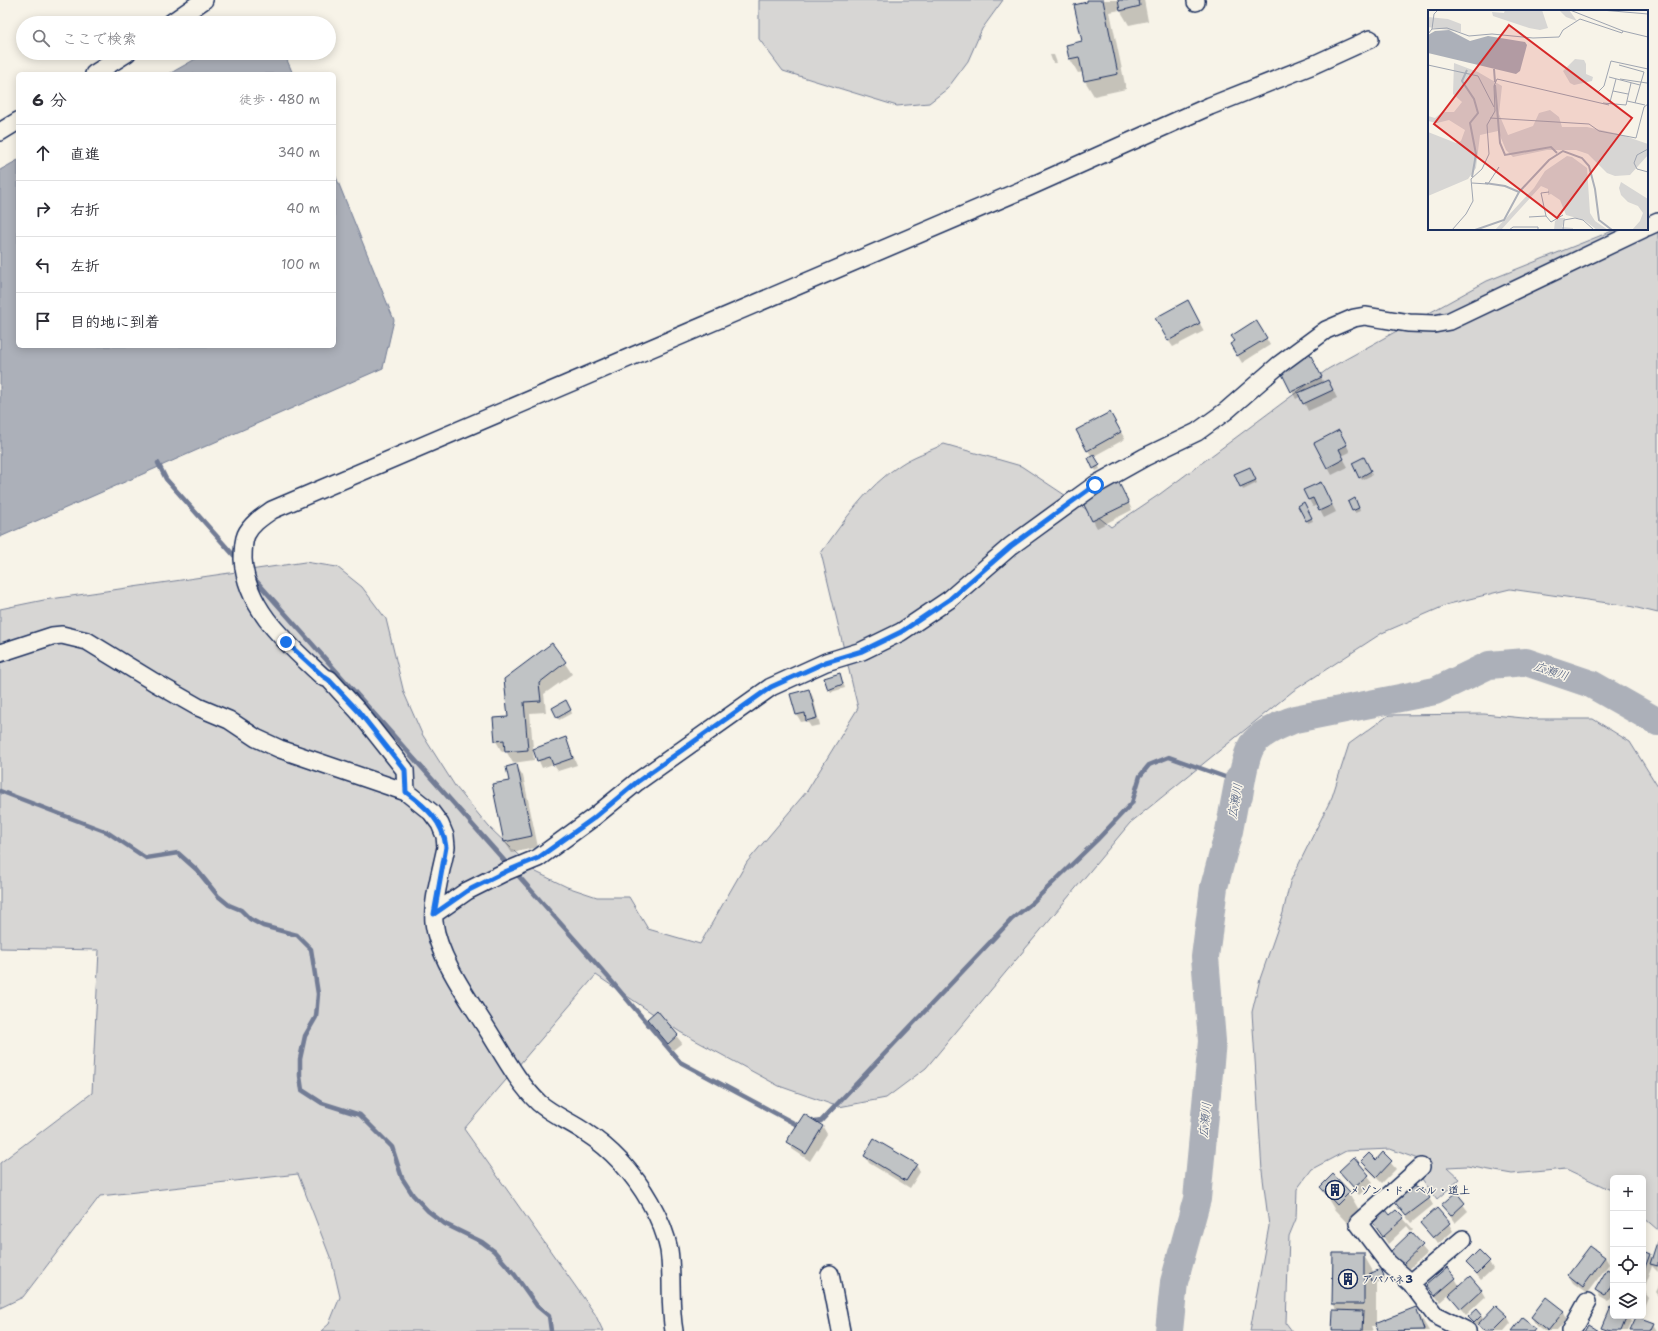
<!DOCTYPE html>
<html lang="ja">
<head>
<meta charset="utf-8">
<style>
  :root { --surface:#fff; --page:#f7f7f7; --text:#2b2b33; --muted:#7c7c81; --line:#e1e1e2 }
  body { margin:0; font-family:"Shantell Sans","Klee One",sans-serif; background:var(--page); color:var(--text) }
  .controls { position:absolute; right:12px; bottom:12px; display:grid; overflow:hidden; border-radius:6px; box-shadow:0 2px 10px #0003 }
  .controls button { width:36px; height:36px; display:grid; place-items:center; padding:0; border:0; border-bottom:1px solid var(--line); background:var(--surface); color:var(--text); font:20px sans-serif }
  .stop { position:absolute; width:12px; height:12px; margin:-9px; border:3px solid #1a73e8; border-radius:50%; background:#fff }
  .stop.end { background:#1a73e8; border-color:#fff; box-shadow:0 1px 4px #0008 }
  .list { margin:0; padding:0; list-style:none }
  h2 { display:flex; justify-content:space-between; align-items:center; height:52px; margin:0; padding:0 16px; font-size:17px }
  h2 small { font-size:13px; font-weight:400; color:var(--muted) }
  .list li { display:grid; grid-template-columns:26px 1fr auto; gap:12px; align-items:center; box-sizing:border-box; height:56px; padding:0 16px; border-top:1px solid var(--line) }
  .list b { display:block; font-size:15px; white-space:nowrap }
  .list em { font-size:13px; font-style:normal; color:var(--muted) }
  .icon { flex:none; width:22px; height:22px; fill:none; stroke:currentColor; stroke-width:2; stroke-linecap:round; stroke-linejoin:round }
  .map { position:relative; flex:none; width:1658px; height:1331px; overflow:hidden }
  .search { position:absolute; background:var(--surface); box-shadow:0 2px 10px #0003; left:16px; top:16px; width:320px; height:44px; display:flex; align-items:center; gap:10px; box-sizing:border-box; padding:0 14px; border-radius:22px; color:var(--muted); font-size:15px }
  .panel { position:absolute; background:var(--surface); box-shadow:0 2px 10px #0003; left:16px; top:72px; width:320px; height:276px; border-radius:6px }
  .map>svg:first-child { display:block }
</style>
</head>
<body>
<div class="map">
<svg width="1658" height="1331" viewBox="0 0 1658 1331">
  <rect width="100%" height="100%" fill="#f7f3e8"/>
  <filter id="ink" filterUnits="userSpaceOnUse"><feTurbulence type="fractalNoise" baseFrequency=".025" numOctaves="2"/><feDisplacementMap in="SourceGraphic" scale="8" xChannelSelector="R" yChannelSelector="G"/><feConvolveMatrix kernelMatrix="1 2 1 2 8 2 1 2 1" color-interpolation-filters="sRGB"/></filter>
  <g filter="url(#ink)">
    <!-- green -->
    <path fill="#d7d6d4" stroke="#798299" d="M759,0H1003L982,29L968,61L947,89L929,103L897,106L783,71L759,39Z
      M1658,214V613L1629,606L1510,589L1449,604L1382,633L1293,691L1130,823L926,1068L886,1098L839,1107L779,1086L680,1032L596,975L464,1129L595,1314L603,1331H321L329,1324L340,1297L332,1262L298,1174L100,1196L23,1297L0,1308V1163L92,1093L99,950L0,948V609L44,600L305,562L337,567L362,587L386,619L404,693L422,734L455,786L489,827L536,872L567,887L597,897H629L648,929L700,944L747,862L807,791L858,708L821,553C844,521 866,487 900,465C913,456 930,451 944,444L1021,466L1101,519L1111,527L1160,494L1328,369L1487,281L1617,229H1647V217Z
      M1484,714L1533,719H1593L1630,742L1658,787V1230L1643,1217V1178H1613V1191L1566,1169L1512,1174L1467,1166L1447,1167L1460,1179L1437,1199L1419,1175L1432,1164L1390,1149L1346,1151L1312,1169L1297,1189L1296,1219L1289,1236L1286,1323L1292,1331H1250L1269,1226L1262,1171L1252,1012L1260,979L1283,913L1290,882L1332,797L1349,744L1389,715Z"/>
    <!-- water -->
    <path fill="#acb0b9" stroke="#727c95" d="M206,53H284L293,74H169Z
      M18,160V346H334V172L394,320L383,368L0,537V170Z"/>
    <!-- shadow -->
    <path fill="#0003" d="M1088,0H1144L1148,21L1129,25L1120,10L1110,12L1126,89L1094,96L1085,81L1084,72L1078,73L1070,59L1083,42Z
      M1050,55H1054L1057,63H1053Z
      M1192,309L1204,331L1173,347L1168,340Z
      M1266,338L1270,345L1242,363L1231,344L1236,341Z
      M1312,360L1324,383L1332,388L1337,398L1308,411L1301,396L1296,399L1280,368Z
      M1110,413L1125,439L1094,456L1100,469L1096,471L1089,459L1092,457L1077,431Z
      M1343,438L1350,452L1342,456L1348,467L1332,475L1315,443Z
      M1366,461L1372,475L1362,480L1353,463Z
      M1250,468L1257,483L1243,490L1236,475Z
      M1321,483L1336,512L1324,518L1317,505L1313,507L1304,491Z
      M1122,489L1132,510L1097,528L1082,500Z
      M1357,503L1360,511L1355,513L1353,510Z
      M1304,504L1313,521L1308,523L1307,520Z
      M552,644L572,674L544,694L546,712L530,713L534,760L513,763L506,751L502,752L496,741Z
      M841,677L845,688L831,692L829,689Z
      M809,690L813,697L820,725L811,727L807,721L801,722L797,715L791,694Z
      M566,702L572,713L559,720L553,709Z
      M566,738L577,765L558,771L553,764L542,768L534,750Z
      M517,766L523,776L538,847L512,853L505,842Z
      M657,1012L682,1043L673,1050L648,1019Z
      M823,1127L827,1134L810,1161L792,1149L788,1142Z
      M1383,1154L1396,1169L1382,1183L1366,1168L1362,1161H1376Z
      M865,1156L916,1165L920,1172L910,1188L869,1163Z
      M1354,1159L1373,1182L1359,1195L1340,1171Z
      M1333,1176L1349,1193L1362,1215L1350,1226L1334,1209L1321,1187Z
      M1455,1194L1468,1211L1455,1223L1442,1205Z
      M1429,1198L1433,1205L1411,1223L1394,1200Z
      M1390,1216L1403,1218L1413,1229L1411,1231L1407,1226L1388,1244L1374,1223Z
      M1422,1223L1449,1224L1453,1231L1438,1244Z
      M1411,1234L1427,1253L1407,1271L1392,1252Z
      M1658,1241V1272L1652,1266L1643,1290L1649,1298L1644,1311H1643V1252L1650,1255L1652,1260Z
      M1334,1254H1363L1374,1273L1383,1274L1385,1280L1376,1283V1323L1416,1309L1429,1331H1379L1377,1326H1371L1373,1331H1333L1338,1311L1333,1304Z
      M1605,1257L1609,1264L1587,1293L1573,1283L1569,1276Z
      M1489,1262L1493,1269L1481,1280L1467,1263Z
      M1613,1273V1296L1609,1302L1600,1297L1596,1290Z
      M1455,1278L1460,1287L1481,1290L1485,1297L1466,1315L1449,1294L1440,1302L1427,1285Z
      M1658,1286V1296L1655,1292Z
      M1613,1309V1316H1627L1631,1322L1627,1331H1606L1604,1328Z
      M1563,1311L1567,1319L1557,1331H1544L1536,1325L1532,1318Z
      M1481,1315L1484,1319L1507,1316L1511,1323L1504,1331H1482L1478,1324L1476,1326L1470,1318Z
      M1630,1316H1636L1654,1324L1658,1331H1630L1636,1318Z"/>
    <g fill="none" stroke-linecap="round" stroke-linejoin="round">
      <!-- stream -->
      <path stroke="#727c95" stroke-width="4.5" d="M158,463L166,479L238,560
        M252,576L510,867
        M0,791L107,832L146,858L178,853L197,870L218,896L229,905L241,910L250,919L263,926L297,935L311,949L318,994L316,1017L305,1036L300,1059V1076L302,1090L322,1103L360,1115L392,1147L402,1178L413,1195L428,1211L445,1224L482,1242L494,1251L515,1275L537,1306L549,1316L551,1331
        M515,872L608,977L680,1062L801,1127
        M813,1126L815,1122L821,1121L1012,919L1032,903L1097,840L1132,803L1140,776L1149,765L1169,757L1225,777L1239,778"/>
      <!-- river -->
      <path stroke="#acb0b9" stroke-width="28" d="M1239,796C1241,783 1245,756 1252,745C1261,732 1281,725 1295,719L1435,691L1489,665L1526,662L1591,684L1658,722
        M1169,1331L1174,1282L1197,1199L1212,1041L1205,957L1214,887L1229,831L1239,778"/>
    </g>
    <!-- building -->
    <path fill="#c0c3c5" stroke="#1b2f5e" d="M1087,0H1103L1118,74L1084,81L1079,57L1069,59L1066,45L1082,41L1074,5L1087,2Z
      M1118,0H1139L1140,6L1120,11Z
      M1188,300L1200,323L1168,341L1155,318Z
      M1256,320L1267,338L1237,356L1230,344L1235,341L1231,336Z
      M1309,352L1322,377L1291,392L1279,368Z
      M1328,380L1333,390L1303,404L1298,393Z
      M1110,412L1121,432L1087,451L1076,430Z
      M1339,430L1347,445L1339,449L1344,459L1327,468L1314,443Z
      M1094,455L1100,465L1093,469L1088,458Z
      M1364,457L1371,471L1359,478L1352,463Z
      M1250,467L1256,480L1240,487L1234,474Z
      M1118,481L1129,503L1092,521L1081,499Z
      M1321,482L1332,505L1319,511L1313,498L1308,500L1303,490Z
      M1355,498L1359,508L1352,511L1348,502Z
      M1304,502L1312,518L1306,521L1298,506Z
      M552,643L566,662L539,683L541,701L524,702L528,750L505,752L504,740L495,741L493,718L508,717L504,679Z
      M840,673L843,684L828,690L824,678Z
      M809,689L817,718L806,721L805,713L796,715L790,694Z
      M566,700L571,710L557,718L552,708Z
      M566,737L573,758L553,765L550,757L537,761L533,749Z
      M517,764L532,836L504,842L492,784L509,781L506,767Z
      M657,1010L678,1035L668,1044L647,1019Z
      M804,1114L823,1126L806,1154L786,1142Z
      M874,1139L917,1164L906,1181L864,1156Z
      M1383,1152L1392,1161L1377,1177L1361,1161L1369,1153L1376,1160Z
      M1354,1157L1369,1175L1354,1188L1339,1171Z
      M1333,1174L1350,1192L1337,1205L1320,1187Z
      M1410,1185L1417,1188L1420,1191L1423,1189L1430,1198L1406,1216L1393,1200Z
      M1456,1192L1465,1203L1451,1216L1441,1205Z
      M1437,1208L1450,1223L1433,1238L1420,1223Z
      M1386,1210L1390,1215L1396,1210L1404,1218L1383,1237L1373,1223Z
      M1411,1232L1423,1245L1402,1265L1390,1252Z
      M1658,1239V1266L1650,1264Z
      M1590,1246L1605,1257L1583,1287L1568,1275Z
      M1479,1250L1490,1261L1477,1274L1466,1263Z
      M1643,1251L1650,1254L1643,1273Z
      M1333,1253H1364V1304H1332Z
      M1447,1267L1456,1278L1435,1296L1426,1285Z
      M1381,1269L1384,1276L1371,1281L1369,1274Z
      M1607,1269L1613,1272V1282L1605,1296L1595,1290Z
      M1470,1276L1482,1290L1461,1309L1449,1295Z
      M1546,1297L1564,1311L1548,1331L1531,1317Z
      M1496,1305L1508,1316L1493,1331H1484L1477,1325Z
      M1416,1307L1424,1330L1378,1331L1375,1323Z
      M1611,1307L1613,1308V1316H1627L1621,1331H1611L1602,1328Z
      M1477,1309L1482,1315L1474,1323L1468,1317Z
      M1333,1310L1363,1311L1362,1331H1332Z
      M1636,1316L1655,1323L1651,1331H1629Z
      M1522,1318L1535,1328L1533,1331H1512Z
      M1588,1324L1599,1331H1584Z"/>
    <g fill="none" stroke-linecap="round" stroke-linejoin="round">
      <!-- minor casing -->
      <g stroke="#1b2f5e" stroke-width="20">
        <path id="minor" d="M1196,0V2
          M171,23L204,0
          M94,74L127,53
          M0,132L18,121
          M1647,227L1658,222
          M0,653L52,636L62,635L87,641L154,682L198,707L229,720L256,738L280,749L406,792L431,812L440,824L445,836L446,847C442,868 432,901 434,922C438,958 470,1001 489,1032C504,1056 518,1083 539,1103C553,1115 571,1122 585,1132C613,1150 634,1174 650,1202C658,1216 666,1234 669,1250C673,1277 669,1304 674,1331
          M406,792L405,770L359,712L329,679L323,677C288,644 246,610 243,559C243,552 243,542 246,535C251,524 262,517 272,510L1029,187L1210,106L1313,65L1370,39
          M434,914L467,891L507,871L538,858L594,817L637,782L771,687L826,662L862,651L901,632L950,599L1011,546L1095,485L1145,457L1197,432L1226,411L1280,364L1326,330L1354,318L1365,316L1409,323L1434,324L1450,321L1643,229
          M1421,1167L1358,1223L1388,1263L1411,1283L1435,1315L1467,1331
          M830,1274L841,1331
          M1411,1283L1463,1239
          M1571,1331L1587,1302"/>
      </g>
      <!-- minor -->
      <use href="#minor" stroke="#f7f3e8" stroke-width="17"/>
    </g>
  </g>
  <g fill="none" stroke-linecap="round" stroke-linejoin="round" filter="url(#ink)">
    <!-- route -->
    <path stroke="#1a73e8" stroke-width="5" d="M286,642L323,676L329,680L359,712L405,770L406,792C426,807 443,821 446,847L434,914L467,891L507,871L538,858L594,818L637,782L771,687L826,662L862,651L901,632L950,599L1011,546L1095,485"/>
  </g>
  <!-- icons -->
  <defs>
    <g id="building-ring" transform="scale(1)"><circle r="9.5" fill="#f7f3e8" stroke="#1b2f5e" stroke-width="1.5"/><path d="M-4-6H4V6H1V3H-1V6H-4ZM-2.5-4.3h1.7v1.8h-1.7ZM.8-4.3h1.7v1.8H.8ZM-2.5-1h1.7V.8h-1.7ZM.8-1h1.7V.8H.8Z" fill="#1b2f5e"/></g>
  </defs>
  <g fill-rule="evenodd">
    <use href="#building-ring" x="1335" y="1190"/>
    <use href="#building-ring" x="1348" y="1279"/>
  </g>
  <g text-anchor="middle" stroke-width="3" stroke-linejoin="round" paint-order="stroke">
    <!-- poi labels -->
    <g font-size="11" font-weight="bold" fill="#1b2f5e" stroke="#f7f3e8" text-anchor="start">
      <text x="1349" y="1194">メゾン・ド・ベル・道上</text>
      <text x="1362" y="1283">アパパネ3</text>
    </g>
    <!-- water labels -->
    <g font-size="12" font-style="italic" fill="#465679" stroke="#f7f3e8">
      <text transform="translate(1551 671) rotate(18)" y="4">広瀬川</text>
      <text transform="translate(1235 801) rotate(-80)" y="4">広瀬川</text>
      <text transform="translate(1205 1120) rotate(-84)" y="4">広瀬川</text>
    </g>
  </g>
  <!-- overview -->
  <g transform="translate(1428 10)">
    <rect width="220" height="220" fill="#f7f3e8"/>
    <path d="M77,0H114L120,18L112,20L101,18L65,6L64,2L76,3ZM131,0H141L149,11L138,7ZM0,7L20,9L33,14V22L0,17ZM147,49L156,50L158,54V64L165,67L164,71L146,75L142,73L135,61ZM26,53L50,62L74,76L71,104L80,125L105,116L111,103L122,100L131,107L134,117H159L191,124L220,134V145L202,165L187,166L179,163L160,144L148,140H119L85,147L78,140L70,121L52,125L48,158L40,169L0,186V122L28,133L33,131L37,120L21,110L9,113L0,111V106L7,108L14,102H26L34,92L25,84ZM139,146L144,147L159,158L162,203L167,211L180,220H169L156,210L138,205L132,190L123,184L120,185V179L113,176L73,220H67L106,178L117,161ZM193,172L220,189V220H204L212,211L215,203L210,196L200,192L193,185L191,178ZM131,208H137L134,217L145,218V220H126L127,211Z" fill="#d7d6d4"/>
    <path d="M21,20L42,31L60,26L97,32L99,35L92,61L88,64L0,43V25L7,21Z" fill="#acb0b9"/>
    <path fill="none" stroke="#acb0b9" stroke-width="2" d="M66,59L67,72M39,60L34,71L46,89L50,103L42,113L48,144L44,167M67,75L72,133L77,145L123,137L129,143M57,173L77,176L91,182M47,220L76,210L91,182L121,150L135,141L154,148L161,156L167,179L171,210L184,220"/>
    <path fill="none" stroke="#9fa5b1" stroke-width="1" d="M142,0L195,21L220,27M173,0L220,4M4,19L19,18L41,26L64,24L105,28L131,27L135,20L152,9L194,23L195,21M0,24L4,19L6,4L10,0M0,55L50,66L66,97M191,55L216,62L207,93M181,67L212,75M192,69L219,73M185,81L200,84M170,82L176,76L183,51L220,59M199,91L217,95M182,92L188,69M175,93L198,95L203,73M62,108L161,114L171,121L208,128L216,97L220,94M220,139L209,145L206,153L209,159L220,162M44,173L60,174L71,157M121,182L113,183L118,206L123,212L135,205M101,207L118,206M24,220L38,204L45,191L43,169L54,159L61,144L59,115L67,101L66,76L69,69L181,95M81,220L85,217H110V220M135,220L136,210L147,208L155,210L166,220"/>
    <path fill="#d62828" fill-opacity="0.15" stroke="#d62828" stroke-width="2" d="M81,15L204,108L129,208L6,114Z"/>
    <rect width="220" height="220" fill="none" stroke="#1b2f5e" stroke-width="2"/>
  </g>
</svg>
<div class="controls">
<button>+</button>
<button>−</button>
<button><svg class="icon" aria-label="locate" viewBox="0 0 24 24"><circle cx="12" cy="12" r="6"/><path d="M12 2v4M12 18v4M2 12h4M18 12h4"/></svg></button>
<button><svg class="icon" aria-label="layers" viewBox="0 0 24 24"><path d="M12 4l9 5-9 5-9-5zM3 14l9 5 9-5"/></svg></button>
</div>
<div class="stop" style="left:1095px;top:485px"></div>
<div class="stop end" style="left:286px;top:642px"></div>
<div class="search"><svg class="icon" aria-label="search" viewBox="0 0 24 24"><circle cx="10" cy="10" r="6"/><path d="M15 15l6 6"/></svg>ここで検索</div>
<section class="panel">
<h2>6 分<small>徒歩 · 480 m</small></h2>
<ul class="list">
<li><svg class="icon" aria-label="ahead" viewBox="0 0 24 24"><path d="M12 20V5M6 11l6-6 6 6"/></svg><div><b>直進</b></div><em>340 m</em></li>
<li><svg class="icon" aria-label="right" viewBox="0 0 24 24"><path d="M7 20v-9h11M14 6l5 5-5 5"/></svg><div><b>右折</b></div><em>40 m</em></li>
<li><svg class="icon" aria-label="left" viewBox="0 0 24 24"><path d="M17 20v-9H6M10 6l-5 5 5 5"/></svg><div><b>左折</b></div><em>100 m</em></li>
<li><svg class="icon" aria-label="arrive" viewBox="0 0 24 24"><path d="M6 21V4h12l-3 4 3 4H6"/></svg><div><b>目的地に到着</b></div></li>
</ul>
</section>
</div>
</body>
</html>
